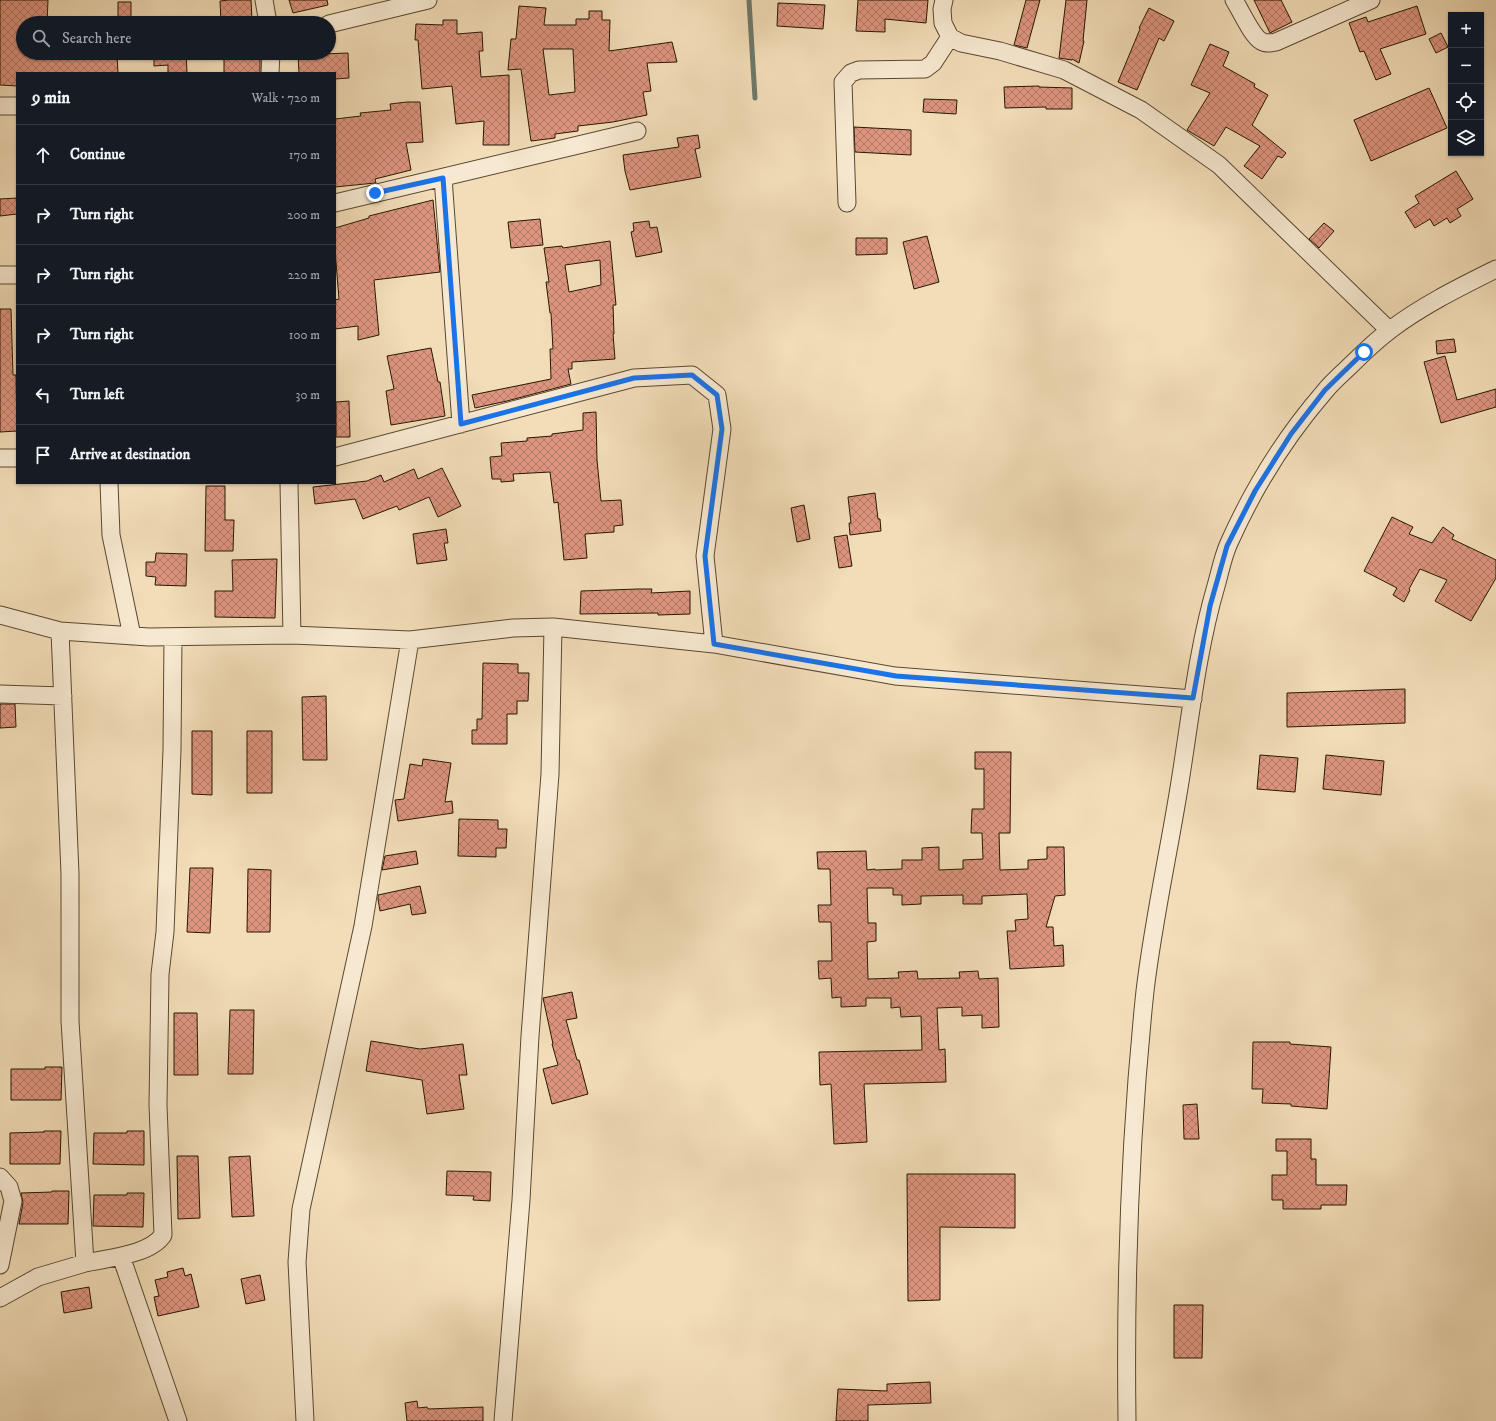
<!DOCTYPE html>
<html lang="en">
<head>
<meta charset="utf-8">
<style>
  :root { --surface:#171b24; --page:#242831; --text:#f1f3f6; --muted:#9ea1a6; --line:#363941 }
  body { margin:0; font-family:"IM FELL DW Pica",serif; background:var(--page); color:var(--text) }
  .controls { position:absolute; right:12px; top:12px; display:grid; overflow:hidden; border-radius:0px; box-shadow:0 1px 3px #0004 }
  .controls button { width:36px; height:36px; display:grid; place-items:center; padding:0; border:0; border-bottom:1px solid var(--line); background:var(--surface); color:var(--text); font:20px sans-serif }
  .stop { position:absolute; width:12px; height:12px; margin:-9px; border:3px solid #1a73e8; border-radius:50%; background:#fff }
  .stop.end { background:#1a73e8; border-color:#fff; box-shadow:0 1px 4px #0008 }
  .list { margin:0; padding:0; list-style:none }
  h2 { display:flex; justify-content:space-between; align-items:center; height:52px; margin:0; padding:0 16px; font-size:17px }
  h2 small { font-size:13px; font-weight:400; color:var(--muted) }
  .list li { display:grid; grid-template-columns:26px 1fr auto; gap:12px; align-items:center; box-sizing:border-box; height:60px; padding:0 16px; border-top:1px solid var(--line) }
  .list b { display:block; font-size:15px; white-space:nowrap }
  .list em { font-size:13px; font-style:normal; color:var(--muted) }
  .icon { flex:none; width:22px; height:22px; fill:none; stroke:currentColor; stroke-width:2; stroke-linecap:round; stroke-linejoin:round }
  .map { position:relative; flex:none; width:1496px; height:1421px; overflow:hidden }
  .search { position:absolute; background:var(--surface); box-shadow:0 1px 3px #0004; left:16px; top:16px; width:320px; height:44px; display:flex; align-items:center; gap:10px; box-sizing:border-box; padding:0 14px; border-radius:22px; color:var(--muted); font-size:15px }
  .panel { position:absolute; background:var(--surface); box-shadow:0 1px 3px #0004; left:16px; top:72px; width:320px; height:412px; border-radius:0px }
  .map>svg:first-child { display:block }
</style>
</head>
<body>
<div class="map">
<svg width="1496" height="1421" viewBox="0 0 1496 1421">
  <defs>
    <pattern id="building-cross-hatch" width="8" height="8" patternUnits="userSpaceOnUse"><rect width="8" height="8" fill="#de9580"/><path d="M0 0l8 8M0 8l8-8" fill="none" stroke="#b47967"/></pattern>
  </defs>
  <rect width="100%" height="100%" fill="#f2ddb8"/>
  <filter id="stains"><feTurbulence type="fractalNoise" baseFrequency=".005" numOctaves="4"/><feColorMatrix values="0 0 0 0 .2 0 0 0 0 .09 0 0 0 0 .02 0 0 0 .5 -.17"/></filter>
  <radialGradient id="worn" r=".72"><stop offset=".6" stop-color="#630" stop-opacity="0"/><stop offset="1" stop-color="#630" stop-opacity=".3"/></radialGradient>
  <g fill="none" stroke-linecap="round" stroke-linejoin="round">
    <!-- stream -->
    <path stroke="#6d796a" stroke-width="5" d="M749,0L755,98"/>
  </g>
  <!-- building -->
  <path fill="url(#building-cross-hatch)" stroke="#271702" fill-rule="evenodd" d="M0,0H48L47,23H23V53H81V56L117,55L118,73H17V86L0,85Z
    M229,0H251L252,21L221,22L220,1Z
    M289,0H327L328,5L293,13Z
    M858,0H928L926,23L885,19V32L856,31Z
    M1026,0H1040L1027,48L1014,45Z
    M1066,0H1087L1083,41H1084L1079,63L1072,59V60L1059,58Z
    M1254,0H1281L1292,22L1270,33Z
    M118,2H131V21H118Z
    M778,3L825,5L823,29L777,26Z
    M519,6L546,8L544,25H576V19H589V11H602V20H610L609,51L672,42L677,62L647,63L651,91L643,92L647,115L613,122L578,126V131L555,134V138L531,141L521,69L508,70L511,39H516ZM543,49H573L575,92L549,95Z
    M1417,6L1426,34L1380,49L1391,74L1376,80L1364,51L1360,52L1349,23L1366,17L1368,22Z
    M1149,8L1174,21L1164,41L1159,38L1137,90L1118,82L1140,29L1139,28Z
    M443,20H457V34L482,32L483,51H479L481,77L509,75V145H483L484,121L456,124L452,86L422,89L418,40H415L416,24L443,25Z
    M1441,33L1448,47L1436,53L1429,39Z
    M1210,44L1229,52L1223,66L1255,84L1254,87L1268,95L1252,125L1286,153L1282,158L1278,156L1262,179L1244,166L1260,146L1226,127L1214,146L1187,130L1210,93L1191,85Z
    M154,53H186L187,73H168V65L154,66Z
    M224,53H260V73H224Z
    M348,53L349,78L335,79V73H299L298,55Z
    M1039,86V87L1072,88V109H1046V107L1005,108L1004,87Z
    M1429,88L1447,128L1371,161L1354,120Z
    M924,99L957,100L956,114L923,112Z
    M407,102H420L423,142L406,143L411,170L375,179L376,183H375L335,187V119L361,116L360,113L391,110L390,104Z
    M854,127L911,130V155L855,152Z
    M698,135L700,148L695,149L701,177L630,190L625,171L623,155L679,147L677,138Z
    M1456,171L1473,199L1457,209L1461,216L1450,223L1447,218L1434,226L1430,219L1415,228L1405,212L1419,203L1415,196Z
    M17,198V214L0,216V199Z
    M433,200L440,272L374,280L379,335L358,340V326L335,329V300L339,299L335,250V228L369,218V216Z
    M540,219L543,245L511,248L508,222Z
    M649,221L650,228L657,227L662,252L636,257L631,232L634,231L633,223Z
    M1324,223L1334,231L1319,248L1309,239Z
    M927,236L939,282L914,289L903,242Z
    M856,238H887V254L856,255Z
    M610,241L616,305H613L614,334H613L615,359L572,362V369H568L571,384L507,401L475,408L472,395L551,379L550,349H553L551,313H550L546,282H549L544,248L562,246L563,248ZM600,260L601,285L569,292L565,265Z
    M0,309H11L13,375H16L17,431L0,432Z
    M1454,339L1456,352L1437,354L1436,341Z
    M431,348L438,382H440L445,416L391,425L386,391L394,389L387,356Z
    M1445,356L1457,400L1496,389V407L1441,423L1424,362Z
    M349,401L350,437H336V402Z
    M596,412L597,460L601,501L621,500L623,525L614,526V532L585,534L587,558L564,560L558,502L554,503L550,472L513,474L514,481L501,482V479H492L490,457L502,456L501,443L527,441V438L552,436V434L583,430V413Z
    M442,468L461,506L438,517L429,497L399,510L397,506L363,519L355,499L315,504L313,487L367,481L381,475L384,482L414,469L418,479Z
    M206,486H225V520H234L233,551H205Z
    M875,493L878,519H880L881,531L850,535L849,523H851L848,497Z
    M804,505L810,539L797,542L791,508Z
    M1392,517L1413,527L1409,534L1432,543L1443,527L1454,535L1452,539L1496,560V578L1471,621L1435,601L1447,580L1420,569L1409,589L1410,590L1404,602L1393,595L1397,588L1364,571Z
    M446,529L448,543H444L447,560L417,564L413,534Z
    M847,535L852,566L839,568L834,537Z
    M156,553L187,554L186,586L155,585L156,577L146,576V562H155Z
    M277,559L275,618L215,617V591H233L232,560Z
    M638,589H652L651,593L690,591V614L658,615V613L580,614L581,591Z
    M483,663L518,664V673H529L528,701H517V714H507V744H472V730H477V719H482Z
    M1405,689V723L1287,727V693Z
    M326,696L327,760H303L302,697Z
    M0,704H15L16,727L0,728Z
    M192,731H212V795L192,794Z
    M247,731H272V793H247Z
    M975,752H1011L1010,833H999L1000,870L1028,869V860L1047,859V847H1064L1065,895L1055,896L1046,927H1053L1054,946L1063,945L1064,966L1010,969L1007,931H1016L1015,920L1028,919L1027,894L982,896V904H963V895L921,896V904L902,905V895H893V888H867L868,923H876V941L867,942L868,979L899,978L898,972L917,971L918,979L960,978L959,972L978,971L979,979L998,978L999,1027L982,1028V1015L962,1016V1007L937,1008L939,1050L945,1049L946,1082L864,1084L867,1142L834,1144L831,1084L820,1085L819,1052L922,1050L921,1016L901,1017L900,1007L891,1008V998H866V1006L841,1007V997L832,998L831,978L819,979L818,961H832L831,922H819L818,905H831L830,869H818L817,852L866,851L867,870L875,869V870L902,869V860H922V848L939,847V870L963,869V860L983,859L982,833H971L972,809H984V769H975Z
    M1260,755L1298,758L1295,792L1257,789Z
    M1326,755L1384,761L1381,795L1323,789Z
    M423,759L451,763L445,802L452,801L453,813L398,821L395,800L404,799L410,764L422,766Z
    M459,819L498,820V829H507L506,848H496V857L458,856Z
    M416,851L418,864L382,870L385,856Z
    M190,868H213L210,933L187,932Z
    M248,869L271,870L270,932H247Z
    M420,886L426,913L412,915L410,904L380,911L378,899V895Z
    M572,992L577,1018L566,1020L577,1060H579L588,1094L552,1104L543,1069L558,1065L552,1044H553L543,998Z
    M230,1010H254L253,1074H228Z
    M174,1013H197L198,1075H174Z
    M371,1041L420,1049L463,1044L467,1075H459L464,1109L427,1114L422,1080L366,1071Z
    M1253,1042H1290V1044L1331,1047L1327,1109L1291,1106V1104L1262,1103L1263,1089H1252Z
    M45,1067H62L61,1100H11V1069H45Z
    M1197,1104L1199,1139H1184L1183,1105Z
    M44,1131H61L60,1164H10V1133L44,1132Z
    M127,1131H144V1165L93,1164L94,1133H127Z
    M1276,1139H1311V1159H1316V1185H1347L1346,1205H1321V1209H1283V1200H1272V1175H1287V1151H1276Z
    M177,1156H198L200,1218L178,1219Z
    M250,1156L254,1216L232,1217L229,1157Z
    M447,1171L491,1172L490,1201L473,1200L474,1196L446,1195Z
    M907,1174H1015V1228L940,1227V1300L908,1301Z
    M52,1191H69L68,1224H19L23,1203L21,1193L52,1192Z
    M127,1193H144L143,1227L93,1226L94,1195H127Z
    M183,1268L185,1276L191,1274L199,1307L158,1316L154,1297L159,1296L155,1280L168,1277L167,1272Z
    M260,1275L265,1300L246,1304L241,1279Z
    M89,1287L92,1308L64,1313L61,1292Z
    M1174,1305H1203L1202,1358H1174Z
    M930,1382L931,1403L868,1405V1421H836L838,1389L887,1391V1384Z
    M417,1401L418,1408L427,1407L428,1409L483,1407V1421H407L405,1403Z"/>
  <g fill="none" stroke-linecap="round" stroke-linejoin="round">
    <!-- minor casing -->
    <g stroke="#5a4830" stroke-width="19">
      <path id="minor" d="M264,0L268,23
        M944,0L942,9L943,23L950,37L961,43L1000,51L1064,70L1141,110L1219,165L1389,330
        M1234,0C1240,9 1252,36 1261,41C1266,44 1271,43 1276,42L1371,0
        M329,24L428,0
        M270,73L271,53
        M0,106H17
        M443,178L461,424
        M335,203L637,131
        M847,203L843,82L851,73L859,70L925,69L933,63L950,37
        M0,275H17
        M335,457L634,378L692,375L717,395L722,429L705,556L714,644
        M0,458H17
        M109,483L111,535L132,636
        M289,483L292,635
        M0,615L60,631L149,637L292,635L410,640L513,628L553,627L714,644L895,676L1193,699
        M0,694L63,696
        M0,1177L9,1187L13,1201L0,1265
        M121,1256L178,1421
        M85,1263C107,1258 150,1255 163,1235L158,1105L160,974L165,932L172,750L173,637
        M0,1298L38,1277L85,1263L70,1021V874L60,631
        M305,1421L297,1262L301,1209L363,926L410,640
        M503,1421L521,1200L530,1036L550,774L553,627
        M1127,1421C1125,1277 1130,1134 1145,991C1153,923 1168,856 1179,788C1190,721 1197,651 1216,586C1220,572 1223,556 1229,543C1253,489 1286,436 1325,391C1333,381 1343,373 1352,364C1364,352 1377,340 1390,330C1423,305 1460,287 1496,269"/>
    </g>
    <!-- minor -->
    <use href="#minor" stroke="#f7e9d1" stroke-width="17"/>
  </g>
  <g fill="none" stroke-linecap="round" stroke-linejoin="round">
    <!-- route -->
    <path stroke="#1a73e8" stroke-width="5" d="M375,193L443,178L461,424L634,378L692,375L717,395L722,429L705,556L714,644L896,676L1193,698L1210,606L1227,546L1255,491L1291,434L1325,390L1364,352"/>
  </g>
  <rect width="100%" height="100%" filter="url(#stains)"/>
  <rect width="100%" height="100%" fill="url(#worn)"/>
</svg>
<div class="controls">
<button>+</button>
<button>−</button>
<button><svg class="icon" aria-label="locate" viewBox="0 0 24 24"><circle cx="12" cy="12" r="6"/><path d="M12 2v4M12 18v4M2 12h4M18 12h4"/></svg></button>
<button><svg class="icon" aria-label="layers" viewBox="0 0 24 24"><path d="M12 4l9 5-9 5-9-5zM3 14l9 5 9-5"/></svg></button>
</div>
<div class="stop" style="left:1364px;top:352px"></div>
<div class="stop end" style="left:375px;top:193px"></div>
<div class="search"><svg class="icon" aria-label="search" viewBox="0 0 24 24"><circle cx="10" cy="10" r="6"/><path d="M15 15l6 6"/></svg>Search here</div>
<section class="panel">
<h2>9 min<small>Walk · 720 m</small></h2>
<ul class="list">
<li><svg class="icon" aria-label="ahead" viewBox="0 0 24 24"><path d="M12 20V5M6 11l6-6 6 6"/></svg><div><b>Continue</b></div><em>170 m</em></li>
<li><svg class="icon" aria-label="right" viewBox="0 0 24 24"><path d="M7 20v-9h11M14 6l5 5-5 5"/></svg><div><b>Turn right</b></div><em>200 m</em></li>
<li><svg class="icon" aria-label="right" viewBox="0 0 24 24"><path d="M7 20v-9h11M14 6l5 5-5 5"/></svg><div><b>Turn right</b></div><em>220 m</em></li>
<li><svg class="icon" aria-label="right" viewBox="0 0 24 24"><path d="M7 20v-9h11M14 6l5 5-5 5"/></svg><div><b>Turn right</b></div><em>100 m</em></li>
<li><svg class="icon" aria-label="left" viewBox="0 0 24 24"><path d="M17 20v-9H6M10 6l-5 5 5 5"/></svg><div><b>Turn left</b></div><em>30 m</em></li>
<li><svg class="icon" aria-label="arrive" viewBox="0 0 24 24"><path d="M6 21V4h12l-3 4 3 4H6"/></svg><div><b>Arrive at destination</b></div></li>
</ul>
</section>
</div>
</body>
</html>
